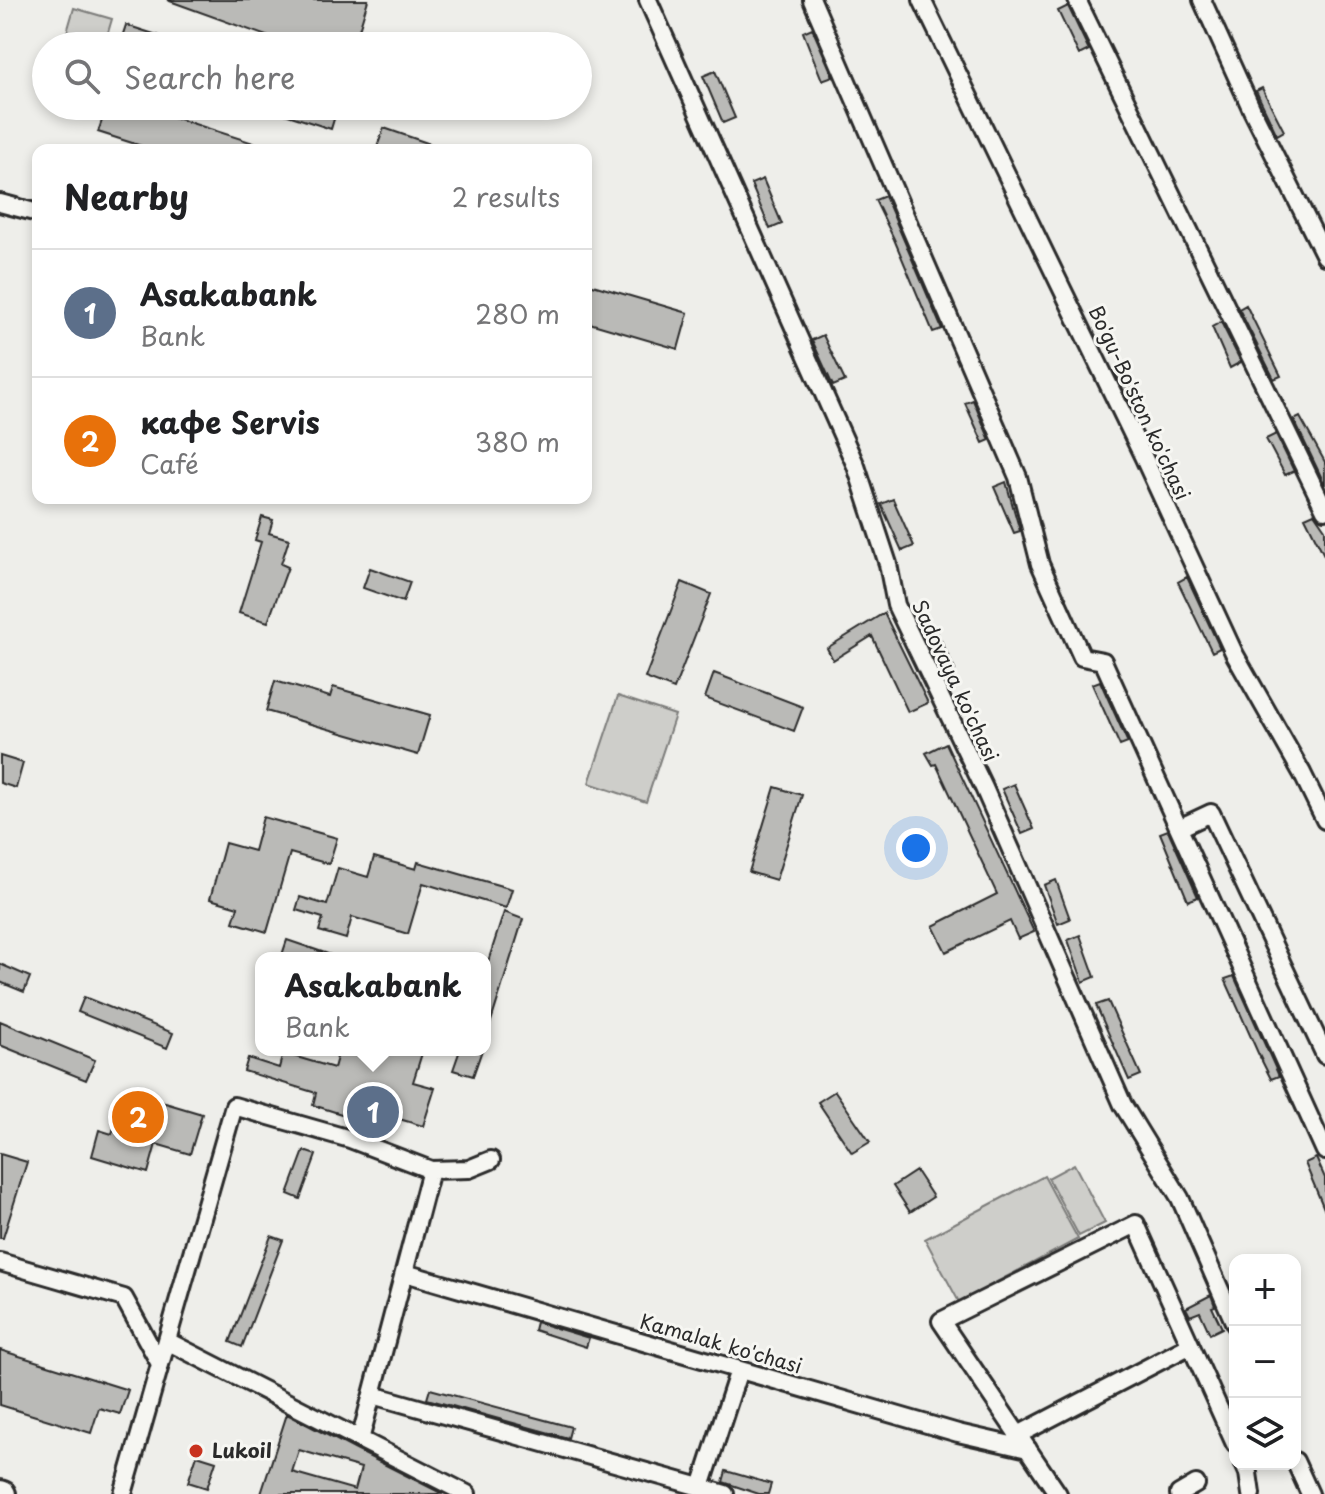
<!DOCTYPE html>
<html lang="en">
<head>
<meta charset="utf-8">
<style>
  :root { --surface:#fff; --page:#f2f2f2; --text:#202124; --muted:#757577; --line:#e0e0e0; --accent:#0f766e }
  body { margin:0; font-family:"Playpen Sans",sans-serif; background:var(--page); color:var(--text) }
  .controls { position:absolute; right:24px; bottom:24px; display:grid; overflow:hidden; border-radius:16px; box-shadow:0 4px 12px #0003 }
  .controls button { width:72px; height:72px; display:grid; place-items:center; padding:0; border:0; border-bottom:2px solid var(--line); background:var(--surface); color:var(--text); font:40px sans-serif }
  .you { position:absolute; left:916px; top:848px; width:28px; height:28px; margin:-20px; border:6px solid #fff; border-radius:50%; background:#1a73e8; box-shadow:0 0 0 12px #1a73e833 }
  .badge { display:grid; place-items:center; width:52px; height:52px; border-radius:50%; background:var(--accent); color:#fff; font-size:26px; font-weight:700 }
  .pin { position:absolute; translate:-50% -50%; border:4px solid #fff; box-shadow:0 2px 8px #0006 }
  .popup { position:absolute; left:255px; top:952px; width:236px; height:104px; box-sizing:border-box; display:grid; place-content:center; border-radius:16px; background:var(--surface); filter:drop-shadow(0 2px 6px #0005); font-size:26px; white-space:nowrap; color:var(--muted) }
  .popup b { font-size:30px; color:var(--text) }
  .popup::after { content:''; position:absolute; left:50%; top:100%; margin-left:-16px; border:16px solid transparent; border-top-color:var(--surface) }
  .list { margin:0; padding:0; list-style:none }
  h2 { display:flex; justify-content:space-between; align-items:center; height:104px; margin:0; padding:0 32px; font-size:34px }
  h2 small { font-size:26px; font-weight:400; color:var(--muted) }
  .list li { display:grid; grid-template-columns:52px 1fr auto; gap:24px; align-items:center; box-sizing:border-box; height:128px; padding:0 32px; border-top:2px solid var(--line) }
  .list b { display:block; font-size:30px; white-space:nowrap }
  .list p { margin:0; font-size:26px; white-space:nowrap; color:var(--muted) }
  .list em { font-size:26px; font-style:normal; color:var(--muted) }
  .icon { flex:none; width:44px; height:44px; fill:none; stroke:currentColor; stroke-width:2; stroke-linecap:round; stroke-linejoin:round }
  .map { position:relative; flex:none; width:1325px; height:1494px; overflow:hidden }
  .search { position:absolute; background:var(--surface); box-shadow:0 4px 12px #0003; left:32px; top:32px; width:560px; height:88px; display:flex; align-items:center; gap:20px; box-sizing:border-box; padding:0 28px; border-radius:44px; color:var(--muted); font-size:30px }
  .panel { position:absolute; background:var(--surface); box-shadow:0 4px 12px #0003; left:32px; top:144px; width:560px; height:360px; border-radius:16px }
  .map>svg:first-child { display:block }
</style>
</head>
<body>
<div class="map">
<svg width="1325" height="1494" viewBox="0 0 1325 1494">
  <rect width="100%" height="100%" fill="#eeeeea"/>
  <filter id="ink" filterUnits="userSpaceOnUse"><feTurbulence type="fractalNoise" baseFrequency=".0125" numOctaves="2"/><feDisplacementMap in="SourceGraphic" scale="16" xChannelSelector="R" yChannelSelector="G"/><feConvolveMatrix kernelMatrix="1 2 1 2 8 2 1 2 1" color-interpolation-filters="sRGB"/></filter>
  <g filter="url(#ink)">
    <!-- green -->
    <path fill="#cececa" stroke="#7c7c7a" stroke-width="2" d="M74,8L112,19L104,46H63Z
      M618,696L675,715L646,802L589,783Z
      M1074,1164L1105,1223L1079,1236L1048,1178Z
      M1044,1176L1078,1239L959,1302L925,1239Z"/>
    <!-- building -->
    <path fill="#babab7" stroke="#2b2b2b" stroke-width="2" fill-rule="evenodd" d="M167,0H368L354,46H294Z
      M1068,6L1089,50L1079,55L1058,11Z
      M126,25L185,44V46H119Z
      M812,28L833,76L822,80L803,32Z
      M715,71L735,118L723,123L703,76Z
      M1262,88L1284,131L1277,135L1256,91Z
      M107,106H139L269,148V150H154L98,132Z
      M267,106H338L331,129L266,108Z
      M384,128L442,148V150H376Z
      M763,179L782,224L770,229L751,184Z
      M885,196L942,329L933,332L894,239L875,200Z
      M586,283L688,313L678,349L586,322Z
      M1246,305L1281,376L1274,379L1239,309Z
      M1221,322L1241,362L1230,368L1212,327Z
      M823,335L845,381L833,386L812,340Z
      M1123,367L1141,405L1133,409L1114,371Z
      M973,400L990,440L983,443L965,403Z
      M1300,417L1325,462V485L1294,420Z
      M1276,434L1294,471L1285,475L1266,439Z
      M1006,482L1020,531L1014,533L994,487Z
      M893,499L914,546L902,551L881,504Z
      M1314,513L1325,529V557L1305,517Z
      M262,517L273,520L269,533L289,539L281,564L288,567L268,622L239,613L261,542L255,540Z
      M370,568L410,582L403,602L363,588Z
      M1187,577L1220,648L1212,652L1178,582Z
      M682,582L711,594L674,689L645,678Z
      M884,613L928,703L908,712L872,636L833,660L827,648Z
      M936,630L955,670L943,675L924,634Z
      M714,673L803,707L794,731L705,698Z
      M275,681L330,697L333,687L430,715L418,755L266,711Z
      M1100,681L1128,743L1120,746L1092,684Z
      M946,743L1034,932L1018,939L1010,921L946,952L933,926L997,894L936,764L933,765L926,753Z
      M0,756L23,763L16,788L0,783Z
      M1014,784L1034,829L1022,834L1002,789Z
      M775,787L802,795L776,880L749,872Z
      M263,817L337,838L329,864L290,853L267,932L233,922L238,907L210,899L225,843L254,851Z
      M1168,830L1198,897L1188,901L1160,833Z
      M374,857L416,869L418,862L512,889L506,908L423,883L408,934L352,917L346,939L319,931L323,918L296,910L300,897L327,905L338,868L368,877Z
      M1056,880L1070,919L1058,924L1044,885Z
      M504,912L523,919L488,1031H485V971Z
      M1080,935L1095,977L1083,982L1068,940Z
      M287,940L334,956V958H281Z
      M0,964L30,977L24,992L0,982Z
      M1234,976L1279,1076L1271,1079L1258,1053L1225,979Z
      M84,997L173,1033L167,1048L78,1012Z
      M1108,1001L1141,1075L1129,1080L1096,1005Z
      M0,1021L95,1060L86,1080L0,1045Z
      M339,1050H423L413,1082L435,1088L423,1126L382,1114L379,1126L313,1105L316,1093L244,1071L248,1058L279,1068L283,1053L334,1068Z
      M460,1050H482L473,1076L453,1070Z
      M125,1091L202,1114L190,1154L156,1144L148,1173L92,1156L99,1130L112,1134Z
      M835,1091L870,1142L852,1153L818,1102Z
      M304,1151L316,1155L300,1199L288,1194Z
      M0,1154L27,1162L3,1238H0Z
      M1316,1158L1325,1178V1211L1305,1163Z
      M916,1171L933,1197L910,1212L893,1186Z
      M271,1236L283,1240L242,1347L230,1342Z
      M1211,1295L1215,1306L1212,1307L1222,1328L1210,1334L1200,1312L1190,1316L1186,1308Z
      M536,1322L589,1338L586,1347L534,1330Z
      M0,1350L128,1390L120,1414L99,1408L91,1433L0,1405Z
      M430,1389L571,1427L568,1438L427,1399Z
      M287,1414L356,1450L443,1494H261ZM299,1450L361,1468L355,1490L292,1472Z
      M197,1455L216,1461L207,1488L188,1482Z
      M726,1471L771,1484L768,1494H759L723,1482Z"/>
    <g fill="none" stroke-linecap="round" stroke-linejoin="round">
      <!-- street casing -->
      <g stroke="#2b2b2b" stroke-width="22">
        <path id="street" d="M648,0L856,466L888,564L896,605L984,788L1123,1105L1180,1198L1235,1324
          M812,0L1018,477L1040,564L1082,657L1103,661L1325,1151
          M922,0L1143,456L1235,655L1302,773L1325,820
          M1077,0L1325,510
          M1202,0L1252,110L1325,256
          M0,203L38,213
          M1179,828L1211,813L1325,1055
          M431,1170L469,1169L491,1160
          M0,1262L124,1298L160,1364
          M405,1273L958,1433L1028,1449
          M167,1341L467,1494
          M373,1395L725,1494
          M1018,1435L1189,1346
          M1295,1461L1310,1494
          M1244,1464L1248,1473L1251,1494
          M701,1487L739,1370
          M123,1494L234,1106L350,1139L431,1170L360,1440
          M1058,1494L941,1321L1136,1224L1235,1444
          M1179,1494L1196,1484"/>
      </g>
      <!-- secondary casing -->
      <g stroke="#2b2b2b" stroke-width="30">
        <path id="secondary" d="M0,1493L3,1494"/>
      </g>
      <!-- street -->
      <use href="#street" stroke="#f6f6f2" stroke-width="16"/>
      <!-- secondary -->
      <use href="#secondary" stroke="#f6f6f2" stroke-width="24"/>
    </g>
  </g>
  <!-- markers -->
  <circle fill="#c8321e" stroke="#f6f6f2" stroke-width="3" cx="196" cy="1451" r="8"/>
  <g text-anchor="middle" stroke-width="6" stroke-linejoin="round" paint-order="stroke">
    <!-- street labels -->
    <g font-size="20" fill="#2b2b2b" stroke="#f6f6f2">
      <text transform="translate(1139 403) rotate(65)" y="7">Bo'gu-Bo'ston ko'chasi</text>
      <text transform="translate(955 681) rotate(65)" y="7">Sadovaya ko'chasi</text>
      <text transform="translate(721 1344) rotate(16)" y="7">Kamalak ko'chasi</text>
    </g>
    <!-- poi labels -->
    <g font-size="20" font-weight="bold" fill="#2b2b2b" stroke="#f6f6f2" text-anchor="start">
      <text x="212" y="1458">Lukoil</text>
    </g>
  </g>
</svg>
<div class="controls">
<button>+</button>
<button>−</button>
<button><svg class="icon" aria-label="layers" viewBox="0 0 24 24"><path d="M12 4l9 5-9 5-9-5zM3 14l9 5 9-5"/></svg></button>
</div>
<div class="you"></div>
<div class="pin badge" style="left:373px;top:1112px;background:#5c6f8a">1</div>
<div class="popup"><b>Asakabank</b>Bank</div>
<div class="pin badge" style="left:138px;top:1117px;background:#e8710a">2</div>
<div class="search"><svg class="icon" aria-label="search" viewBox="0 0 24 24"><circle cx="10" cy="10" r="6"/><path d="M15 15l6 6"/></svg>Search here</div>
<section class="panel">
<h2>Nearby<small>2 results</small></h2>
<ul class="list">
<li><span class="badge" style="background:#5c6f8a">1</span><div><b>Asakabank</b><p>Bank</p></div><em>280 m</em></li>
<li><span class="badge" style="background:#e8710a">2</span><div><b>кафе Servis</b><p>Café</p></div><em>380 m</em></li>
</ul>
</section>
</div>
</body>
</html>
